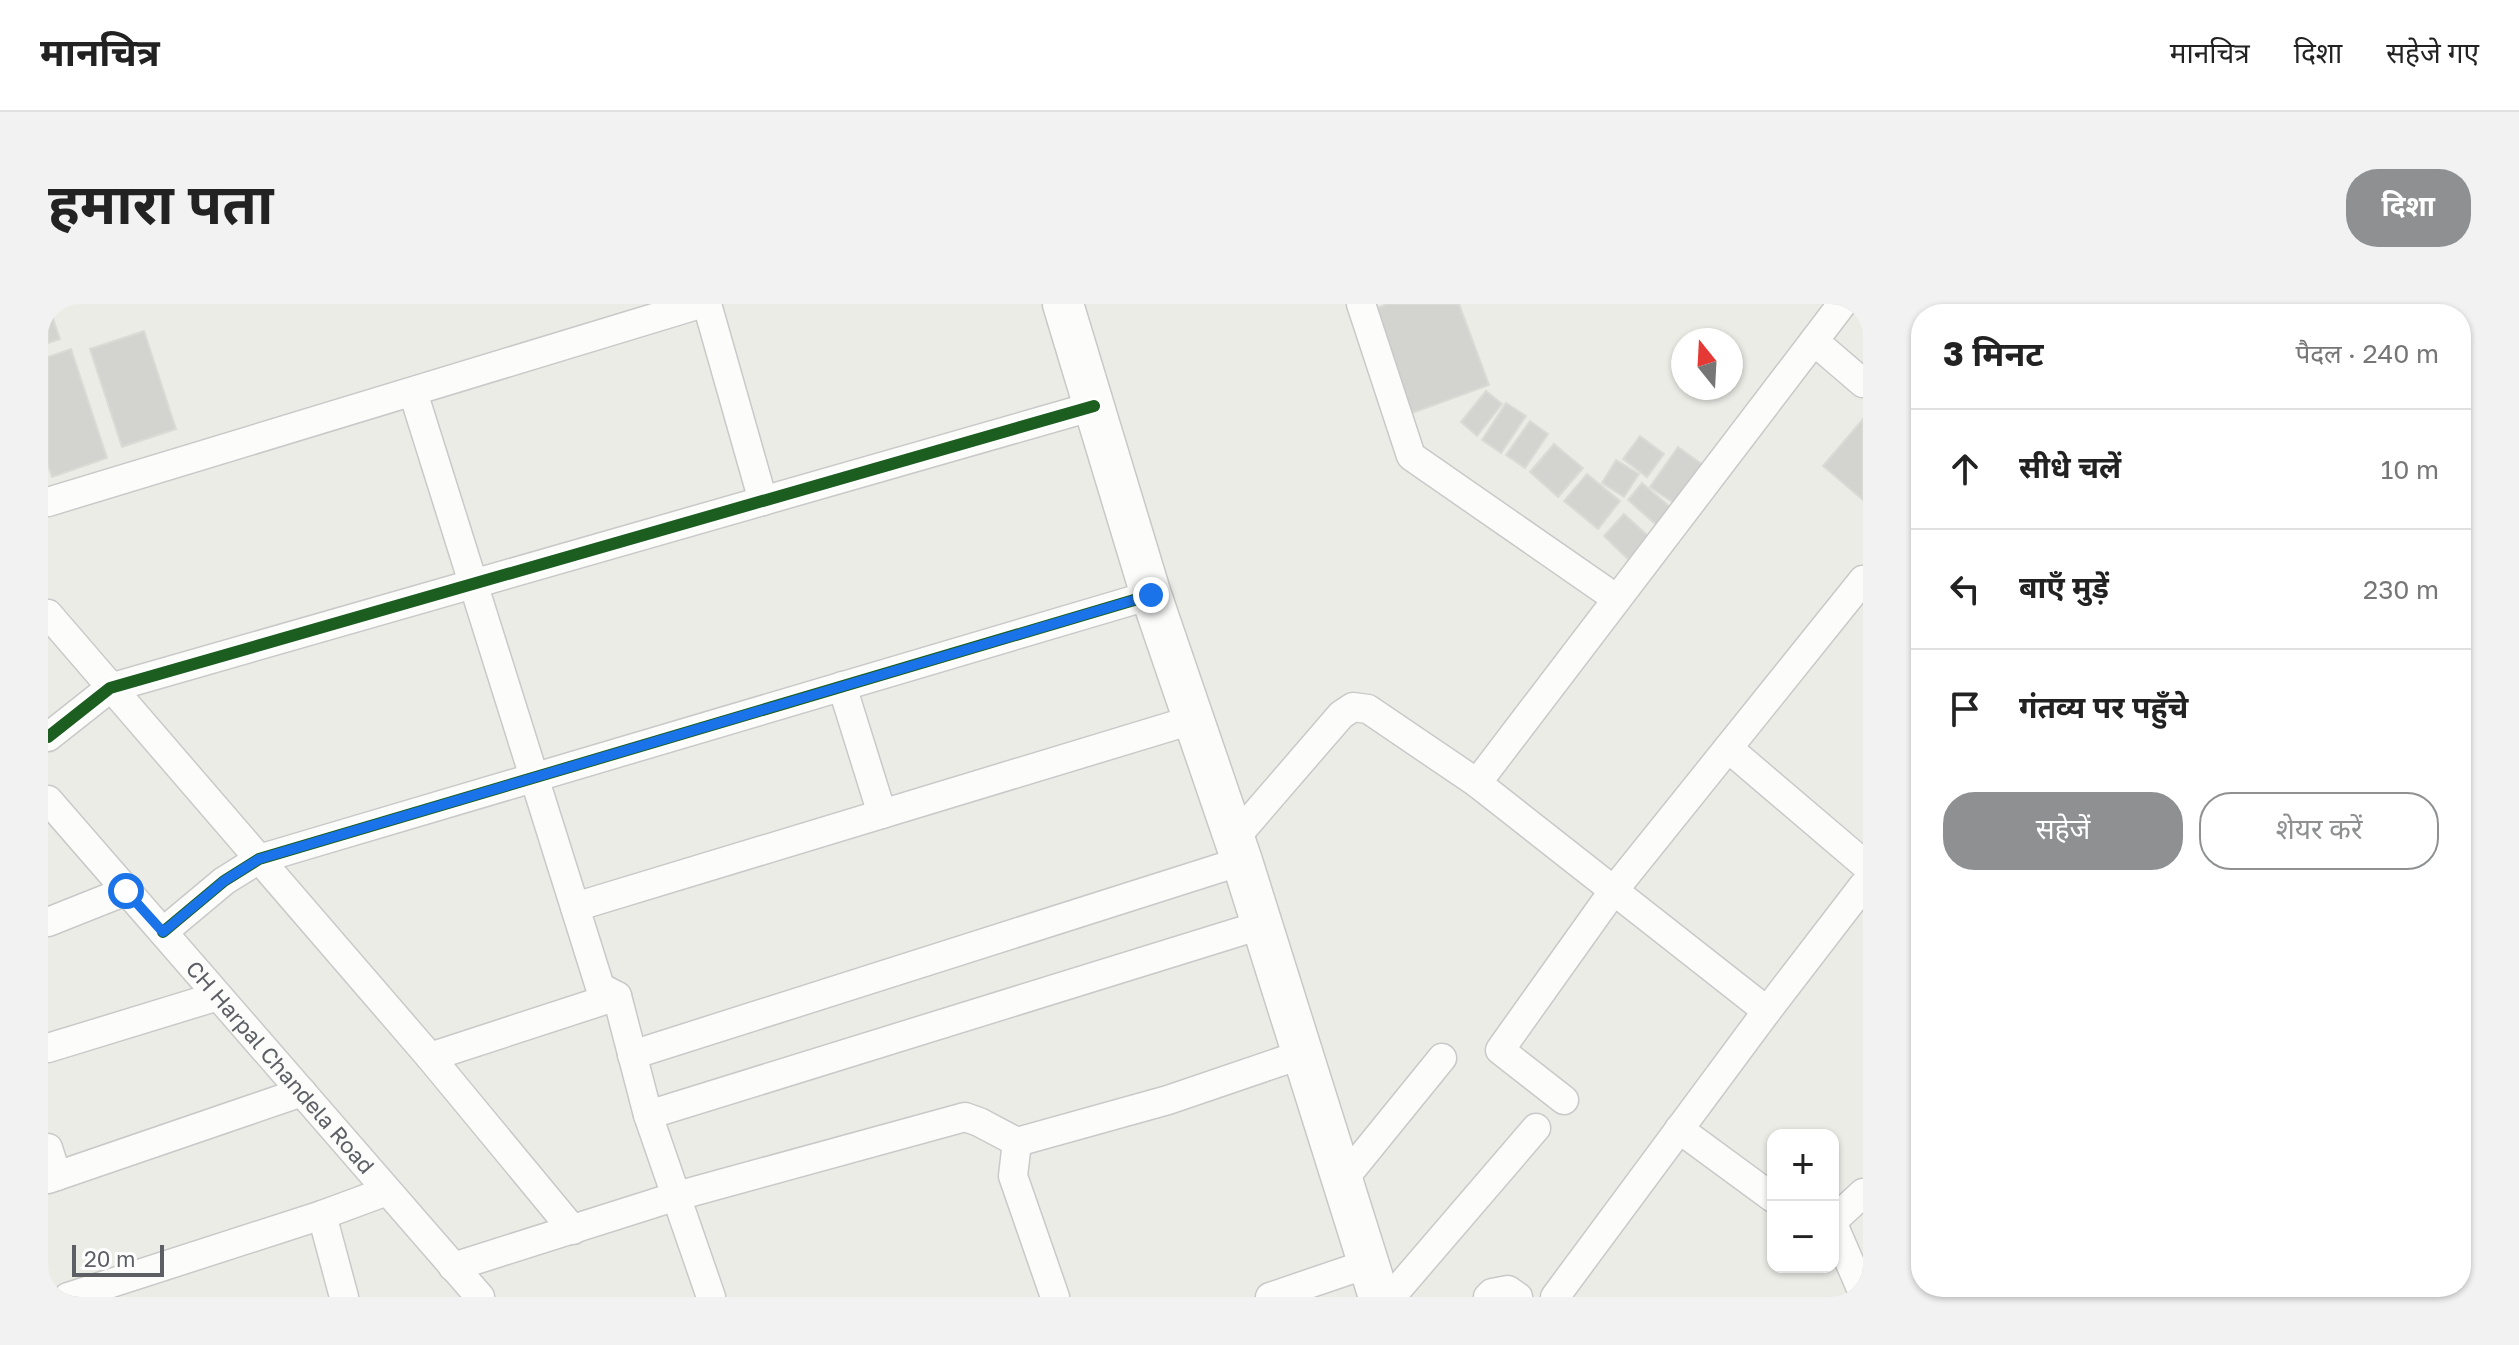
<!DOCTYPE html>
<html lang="hi">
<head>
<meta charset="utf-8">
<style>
  :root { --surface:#fff; --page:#f2f2f2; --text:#222; --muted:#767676; --line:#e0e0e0; --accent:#8f9092 }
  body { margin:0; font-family:"Golos Text","Noto Sans Devanagari",sans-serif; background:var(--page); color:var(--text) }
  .controls { position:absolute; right:24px; bottom:24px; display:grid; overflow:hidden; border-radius:16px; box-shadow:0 2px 6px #0004 }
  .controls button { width:72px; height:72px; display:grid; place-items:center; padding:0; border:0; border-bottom:2px solid var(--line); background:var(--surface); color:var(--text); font:40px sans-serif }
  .compass { position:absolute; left:1623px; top:24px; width:72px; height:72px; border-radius:50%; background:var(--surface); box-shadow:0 2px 6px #0004; rotate:342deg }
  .scale { position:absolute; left:24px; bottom:20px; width:92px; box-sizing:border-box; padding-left:8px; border:4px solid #5d5f65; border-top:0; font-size:22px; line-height:28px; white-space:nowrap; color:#5d5f65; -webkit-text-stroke:6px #fff; paint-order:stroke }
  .stop { position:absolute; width:24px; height:24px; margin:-18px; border:6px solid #1a73e8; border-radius:50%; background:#fff }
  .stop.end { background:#1a73e8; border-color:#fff; box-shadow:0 2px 8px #0008 }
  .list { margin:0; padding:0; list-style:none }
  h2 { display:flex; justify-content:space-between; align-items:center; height:104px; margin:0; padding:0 32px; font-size:34px }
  h2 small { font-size:26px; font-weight:400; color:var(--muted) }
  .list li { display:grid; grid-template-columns:52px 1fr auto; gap:24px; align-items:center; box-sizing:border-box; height:120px; padding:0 32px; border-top:2px solid var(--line) }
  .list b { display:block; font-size:30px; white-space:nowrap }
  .list em { font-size:26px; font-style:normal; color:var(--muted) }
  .actions { display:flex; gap:16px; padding:24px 32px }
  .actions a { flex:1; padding:18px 0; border:2px solid var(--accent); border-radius:32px; text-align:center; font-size:28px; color:var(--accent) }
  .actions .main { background:var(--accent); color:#fff }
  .icon { flex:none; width:44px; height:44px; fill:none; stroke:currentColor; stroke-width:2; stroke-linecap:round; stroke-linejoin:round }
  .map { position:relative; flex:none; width:1815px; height:993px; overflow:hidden; border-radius:32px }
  header { display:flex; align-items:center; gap:48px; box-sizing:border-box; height:112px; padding:0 40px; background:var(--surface); border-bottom:2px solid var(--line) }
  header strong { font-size:38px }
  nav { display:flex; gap:44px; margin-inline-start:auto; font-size:28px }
  .intro { display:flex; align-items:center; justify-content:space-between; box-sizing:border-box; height:192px; padding:0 48px }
  h1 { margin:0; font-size:56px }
  .button { padding:20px 36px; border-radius:32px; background:var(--accent); color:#fff; font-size:28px; font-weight:700 }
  main { display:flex; gap:48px; padding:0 48px }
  aside { flex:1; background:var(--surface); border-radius:32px; box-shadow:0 2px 6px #0004 }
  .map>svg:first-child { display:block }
</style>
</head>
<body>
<header>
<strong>मानचित्र</strong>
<nav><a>मानचित्र</a><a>दिशा</a><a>सहेजे गए</a></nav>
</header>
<div class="intro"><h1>हमारा पता</h1><a class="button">दिशा</a></div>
<main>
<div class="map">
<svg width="1815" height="993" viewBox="0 0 1815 993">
  <rect width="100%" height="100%" fill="#ecece7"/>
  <!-- building -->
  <path fill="#d3d3d0" stroke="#dbdbd6" stroke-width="2" d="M0,0L12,35L0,39Z
    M1339,0H1411L1441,81L1356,112L1318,8Z
    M96,27L128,125L74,143L42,45Z
    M23,45L59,154L4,173L0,161V53Z
    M1438,87L1454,100L1429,132L1413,118Z
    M1458,99L1478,112L1453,149L1434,136Z
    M1815,115V196L1775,162Z
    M1482,117L1500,130L1477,164L1458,151Z
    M1592,132L1616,150L1599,173L1575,155Z
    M1506,140L1535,164L1510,193L1482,168Z
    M1630,143L1658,163L1630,202L1602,183Z
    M1568,156L1591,170L1576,193L1554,179Z
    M1539,170L1572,197L1550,225L1516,197Z
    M1594,179L1628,208L1613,225L1580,196Z
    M1576,210L1607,238L1586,261L1556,232Z"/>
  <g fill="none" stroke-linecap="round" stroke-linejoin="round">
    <!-- street casing -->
    <g stroke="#c9c9c9" stroke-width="31">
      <g id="street">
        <path d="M659,0L715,197"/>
        <path d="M1313,0L1363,152L1569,295"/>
        <path d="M1766,37L1815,79"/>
        <path d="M365,88L552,683L569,692L600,811L663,993"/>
        <path d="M0,198L652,0"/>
        <path d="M0,310L382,753L525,926"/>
        <path d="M794,382L834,510"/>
        <path d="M0,433L62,384L1046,102"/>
        <path d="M1680,444L1815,559"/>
        <path d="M1429,479L1794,0"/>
        <path id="s1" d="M0,496L432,993"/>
        <path d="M1186,535L1293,411L1305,403L1320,405L1429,479L1719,707"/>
        <path d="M527,603L1144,416"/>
        <path d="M0,618L78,587"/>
        <path d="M115,628L176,577L211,555L1103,291"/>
        <path d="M0,744L170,692"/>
        <path d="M584,751L1194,557"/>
        <path d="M382,753L569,692"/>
        <path d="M1516,796L1452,746L1566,586L1815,276"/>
        <path d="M600,811L1213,621"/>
        <path d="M1631,825L1725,894"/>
        <path d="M969,838L965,872L1007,993"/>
        <path d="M0,844L9,872"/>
        <path d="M0,875L254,788"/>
        <path d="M1295,876L1394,754"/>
        <path d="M274,911L296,993"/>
        <path d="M1785,917L1815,889"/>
        <path d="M1785,920L1815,989"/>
        <path d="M405,963L629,892L917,813L931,818L969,838L1120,796L1255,750"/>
        <path d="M20,993L274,911L339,887"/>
        <path d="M1222,993L1319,960"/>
        <path d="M1343,993L1488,824"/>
        <path d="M1440,993L1444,989L1460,986L1470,993"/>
        <path d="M1507,993L1719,707L1815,582"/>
      </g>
    </g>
    <!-- secondary casing -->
    <g stroke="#c8c9c7" stroke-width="43">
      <path id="secondary" d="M1015,0L1103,291L1194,557L1331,993"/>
    </g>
    <!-- street -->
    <use href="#street" stroke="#fcfcfb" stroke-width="28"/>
    <!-- secondary -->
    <use href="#secondary" stroke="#fcfcfb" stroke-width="40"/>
    <!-- cycleway casing -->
    <g stroke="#fff" stroke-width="17">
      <path id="cycleway" d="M0,433L62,384L1046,102
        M115,628L176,577L211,555L1103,291"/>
    </g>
    <!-- cycleway -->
    <use href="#cycleway" stroke="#1b5e20" stroke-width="12"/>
  </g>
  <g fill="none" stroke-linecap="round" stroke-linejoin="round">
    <!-- route -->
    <path stroke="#1a73e8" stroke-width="10" d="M78,587L115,628L176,577L211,555L1103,291"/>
  </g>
  <g text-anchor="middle" stroke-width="7" stroke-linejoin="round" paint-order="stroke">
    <!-- street labels -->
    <g font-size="22" fill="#5d5f65" stroke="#fff">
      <text dy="8" stroke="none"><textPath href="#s1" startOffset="354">CH Harpal Chandela Road</textPath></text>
    </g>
  </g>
</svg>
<div class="controls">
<button>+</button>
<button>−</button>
</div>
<svg class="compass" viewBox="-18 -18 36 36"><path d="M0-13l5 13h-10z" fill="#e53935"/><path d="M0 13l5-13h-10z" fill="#767676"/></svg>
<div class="scale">20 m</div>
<div class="stop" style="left:78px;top:587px"></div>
<div class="stop end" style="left:1103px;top:291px"></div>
</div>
<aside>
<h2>3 मिनट<small>पैदल · 240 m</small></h2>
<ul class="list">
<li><svg class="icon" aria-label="ahead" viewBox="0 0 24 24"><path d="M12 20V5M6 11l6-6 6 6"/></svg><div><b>सीधे चलें</b></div><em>10 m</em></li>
<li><svg class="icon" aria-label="left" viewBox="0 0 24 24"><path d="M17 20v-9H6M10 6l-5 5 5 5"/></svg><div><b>बाएँ मुड़ें</b></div><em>230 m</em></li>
<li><svg class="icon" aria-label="arrive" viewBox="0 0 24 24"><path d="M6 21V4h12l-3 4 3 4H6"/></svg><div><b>गंतव्य पर पहुँचे</b></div></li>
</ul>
<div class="actions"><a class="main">सहेजें</a><a>शेयर करें</a></div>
</aside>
</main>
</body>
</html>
